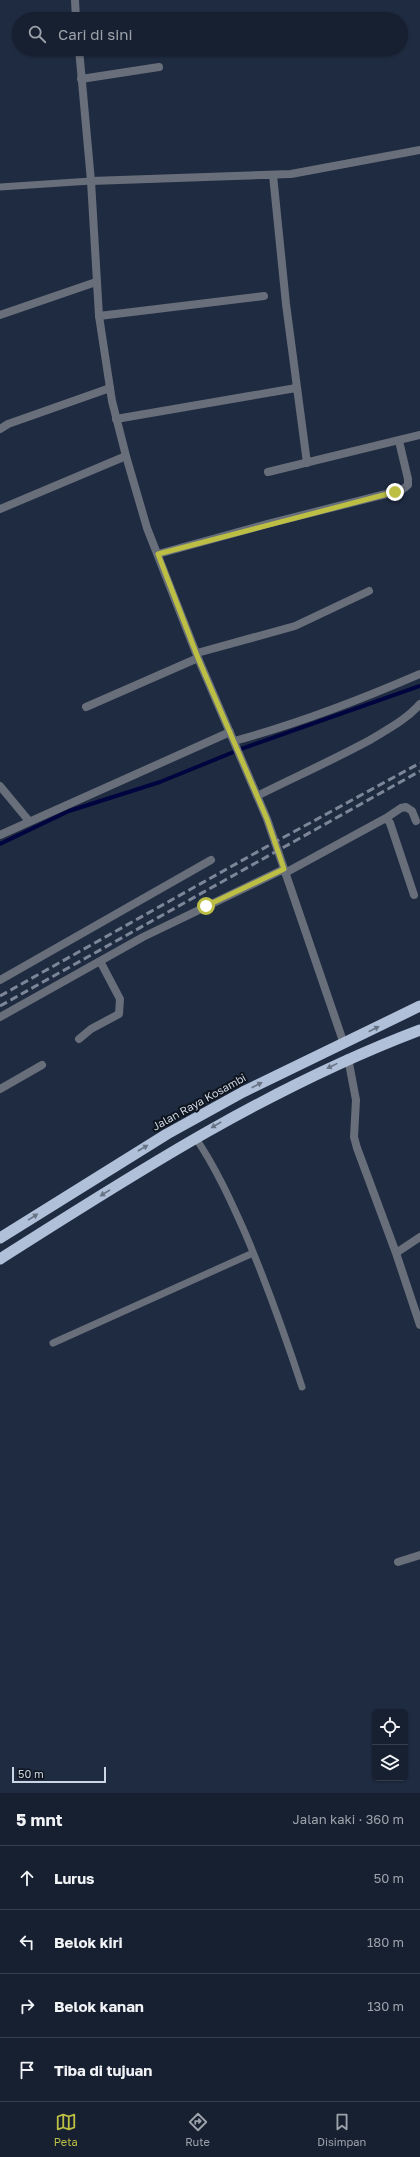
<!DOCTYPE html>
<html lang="id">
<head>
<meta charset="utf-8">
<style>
  :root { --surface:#172031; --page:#202839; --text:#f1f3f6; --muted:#9ea3ab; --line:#363e4d; --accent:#bcbf44 }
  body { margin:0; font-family:"Golos Text",sans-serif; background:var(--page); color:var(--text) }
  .controls { position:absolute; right:12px; bottom:12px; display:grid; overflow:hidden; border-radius:6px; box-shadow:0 1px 3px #0004 }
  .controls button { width:36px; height:36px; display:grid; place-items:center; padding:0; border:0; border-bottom:1px solid var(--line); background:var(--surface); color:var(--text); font:20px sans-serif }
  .scale { position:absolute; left:12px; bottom:10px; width:94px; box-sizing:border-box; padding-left:4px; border:2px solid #ccd5e3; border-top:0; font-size:11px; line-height:14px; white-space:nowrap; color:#ccd5e3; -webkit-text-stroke:3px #0e141d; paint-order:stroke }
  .stop { position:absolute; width:12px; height:12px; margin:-9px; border:3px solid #bcbf44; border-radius:50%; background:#fff }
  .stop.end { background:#bcbf44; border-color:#fff; box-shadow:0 1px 4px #0008 }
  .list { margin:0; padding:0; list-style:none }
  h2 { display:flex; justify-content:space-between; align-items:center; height:52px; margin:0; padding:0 16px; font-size:17px }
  h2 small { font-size:13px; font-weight:400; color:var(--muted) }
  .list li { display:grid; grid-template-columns:26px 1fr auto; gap:12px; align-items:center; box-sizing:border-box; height:64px; padding:0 16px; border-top:1px solid var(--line) }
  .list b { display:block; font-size:15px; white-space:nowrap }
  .list em { font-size:13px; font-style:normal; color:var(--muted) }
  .icon { flex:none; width:22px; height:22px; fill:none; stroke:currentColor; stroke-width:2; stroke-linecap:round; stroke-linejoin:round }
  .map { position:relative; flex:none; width:420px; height:1793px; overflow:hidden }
  .search { position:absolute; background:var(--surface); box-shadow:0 1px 3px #0004; left:12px; right:12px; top:12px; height:44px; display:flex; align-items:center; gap:10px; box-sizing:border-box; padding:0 14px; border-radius:22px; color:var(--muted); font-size:15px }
  .sheet { height:308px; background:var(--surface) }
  nav { display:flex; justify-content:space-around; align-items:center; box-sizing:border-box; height:56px; border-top:1px solid var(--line); background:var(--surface); font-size:11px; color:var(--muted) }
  nav a { display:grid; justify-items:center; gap:2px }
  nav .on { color:var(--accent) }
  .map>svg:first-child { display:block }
</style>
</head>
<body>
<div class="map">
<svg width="420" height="1793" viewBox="0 0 420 1793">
  <rect width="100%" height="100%" fill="#1f2b41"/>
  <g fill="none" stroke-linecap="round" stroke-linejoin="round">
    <!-- stream -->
    <path stroke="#00053f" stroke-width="4" d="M0,844L69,811L160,782L241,749L420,686"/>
    <!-- service -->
    <path stroke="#686f7a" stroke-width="7" d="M0,187L91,181
      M195,1137C216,1168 231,1201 246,1235C267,1285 285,1335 302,1387
      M53,1343L253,1253"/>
    <!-- minor -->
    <path stroke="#686f7a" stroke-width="8" d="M81,79L159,67
      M273,175L286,304L307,463
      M91,181L291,174L420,150
      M0,315L96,282
      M99,316L264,296
      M116,419L296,388
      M0,429L8,424L110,388
      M268,472L420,435
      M0,509L126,456
      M158,554L267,524L402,490L408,485V479L399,441
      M197,653L295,626L369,591
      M86,707L198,658
      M234,741C298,724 360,700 420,674
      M0,786L29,821
      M257,796C295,777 333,760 370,740C388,729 406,720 420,704
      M386,818L401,808L406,807L412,811L416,821
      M0,835L230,732
      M285,873L386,818L390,823L414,895
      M0,980L211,860
      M0,1017L143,937L284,869
      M79,1039L91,1029L119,1014L120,999L100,961
      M348,1058L356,1100L354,1137L357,1148L396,1253L420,1325
      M0,1089L42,1065
      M396,1253L420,1237
      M398,1562L420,1555"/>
    <!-- tertiary -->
    <path stroke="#686f7a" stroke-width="8" d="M75,0L76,19
      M79,49L91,181L99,316L112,401L126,456L147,528L198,658L267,819L344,1044"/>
    <!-- trunk -->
    <path stroke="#b0c0d9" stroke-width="11" d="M0,1238L167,1134L243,1092L420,1006
      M0,1259C135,1173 269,1087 420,1030"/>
    <!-- rail -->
    <path stroke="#7c8698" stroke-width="3" stroke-dasharray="8 4" stroke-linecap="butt" d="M0,996L275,842L420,763
      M0,1006L420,771"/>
  </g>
  <!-- one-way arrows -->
  <defs><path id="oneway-solid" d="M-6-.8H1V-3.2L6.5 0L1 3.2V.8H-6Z"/></defs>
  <g fill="#677384">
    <use href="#oneway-solid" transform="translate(374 1029) rotate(-27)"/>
    <use href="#oneway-solid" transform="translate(332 1066) rotate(154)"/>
    <use href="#oneway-solid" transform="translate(257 1085) rotate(-27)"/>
    <use href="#oneway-solid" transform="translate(216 1125) rotate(150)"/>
    <use href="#oneway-solid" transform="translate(143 1148) rotate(-30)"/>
    <use href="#oneway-solid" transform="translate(105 1193) rotate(148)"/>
    <use href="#oneway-solid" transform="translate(33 1217) rotate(-32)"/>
  </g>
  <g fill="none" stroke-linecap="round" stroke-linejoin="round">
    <!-- route -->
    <path stroke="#bcbf44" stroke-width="5" d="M206,906L284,869L267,819L198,658L158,554L395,492"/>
  </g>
  <g text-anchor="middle" stroke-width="4" stroke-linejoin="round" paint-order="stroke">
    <!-- street labels -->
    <g font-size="11" fill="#ccd5e3" stroke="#0e141d">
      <text transform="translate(199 1102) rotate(-29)" y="4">Jalan Raya Kosambi</text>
    </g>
  </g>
</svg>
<div class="controls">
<button><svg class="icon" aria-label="locate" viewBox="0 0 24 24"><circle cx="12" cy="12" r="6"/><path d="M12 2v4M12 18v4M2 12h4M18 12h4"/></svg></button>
<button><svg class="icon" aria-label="layers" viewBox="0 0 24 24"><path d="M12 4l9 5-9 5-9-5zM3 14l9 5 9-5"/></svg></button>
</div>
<div class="scale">50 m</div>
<div class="stop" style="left:206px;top:906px"></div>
<div class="stop end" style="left:395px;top:492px"></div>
<div class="search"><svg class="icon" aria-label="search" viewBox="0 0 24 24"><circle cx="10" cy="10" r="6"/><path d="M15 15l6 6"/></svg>Cari di sini</div>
</div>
<section class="sheet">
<h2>5 mnt<small>Jalan kaki · 360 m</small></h2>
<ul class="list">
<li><svg class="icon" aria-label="ahead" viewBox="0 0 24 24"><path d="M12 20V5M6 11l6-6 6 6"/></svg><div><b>Lurus</b></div><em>50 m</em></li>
<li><svg class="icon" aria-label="left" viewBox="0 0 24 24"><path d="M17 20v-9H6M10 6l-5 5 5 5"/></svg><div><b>Belok kiri</b></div><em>180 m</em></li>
<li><svg class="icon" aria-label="right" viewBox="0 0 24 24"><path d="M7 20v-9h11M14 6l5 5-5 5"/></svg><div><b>Belok kanan</b></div><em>130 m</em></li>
<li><svg class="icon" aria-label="arrive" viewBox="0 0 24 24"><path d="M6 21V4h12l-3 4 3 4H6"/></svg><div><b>Tiba di tujuan</b></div></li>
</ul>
</section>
<nav>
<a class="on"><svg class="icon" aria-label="map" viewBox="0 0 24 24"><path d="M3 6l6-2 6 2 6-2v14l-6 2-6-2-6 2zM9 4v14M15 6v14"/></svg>Peta</a>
<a><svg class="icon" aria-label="directions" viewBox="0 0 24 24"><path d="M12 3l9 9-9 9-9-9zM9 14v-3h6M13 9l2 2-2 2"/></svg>Rute</a>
<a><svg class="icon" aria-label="saved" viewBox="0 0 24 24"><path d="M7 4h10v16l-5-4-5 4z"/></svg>Disimpan</a>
</nav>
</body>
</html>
